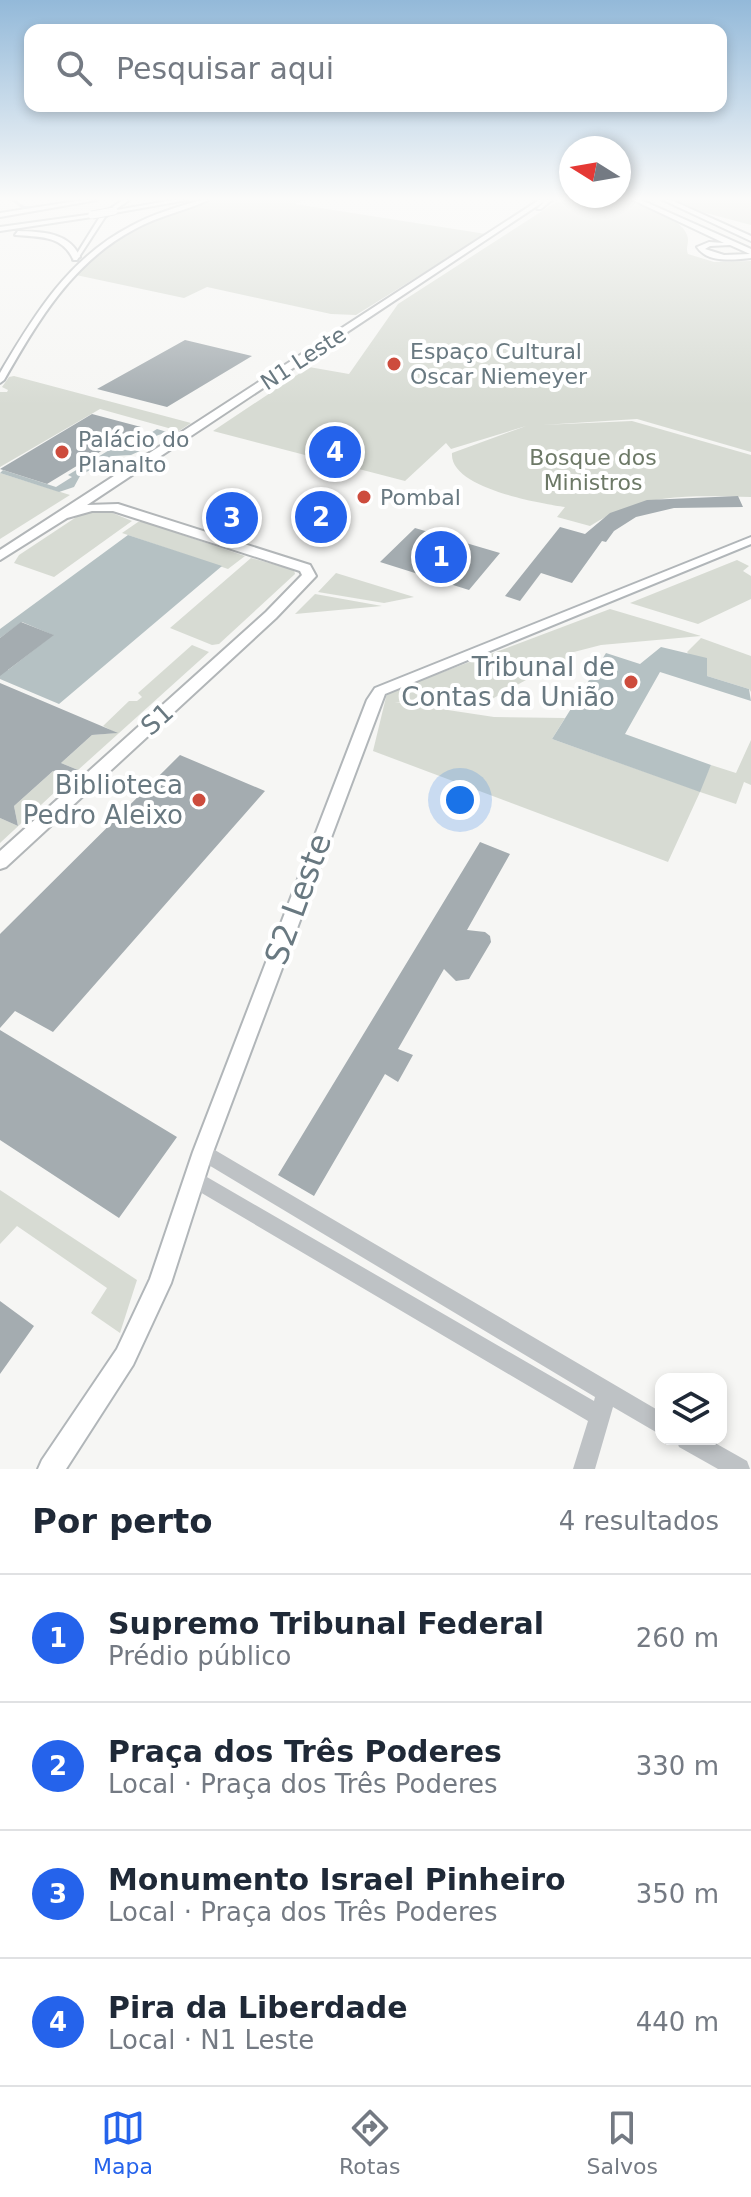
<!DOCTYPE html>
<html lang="pt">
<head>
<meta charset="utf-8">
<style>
  :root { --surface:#fff; --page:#f6f6f7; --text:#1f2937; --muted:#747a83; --line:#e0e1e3; --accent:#2563eb }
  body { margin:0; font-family:"DejaVu Sans",sans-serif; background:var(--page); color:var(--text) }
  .controls { position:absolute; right:24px; bottom:24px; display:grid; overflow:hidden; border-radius:16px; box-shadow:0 4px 12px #0003 }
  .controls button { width:72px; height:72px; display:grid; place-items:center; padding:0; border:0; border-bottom:2px solid var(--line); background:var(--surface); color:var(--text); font:40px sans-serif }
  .compass { position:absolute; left:559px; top:136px; width:72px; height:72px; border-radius:50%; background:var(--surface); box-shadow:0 4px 12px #0003; rotate:281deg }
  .you { position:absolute; left:460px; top:800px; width:28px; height:28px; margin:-20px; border:6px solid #fff; border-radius:50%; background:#1a73e8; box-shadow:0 0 0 12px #1a73e833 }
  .badge { display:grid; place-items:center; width:52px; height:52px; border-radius:50%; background:var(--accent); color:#fff; font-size:26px; font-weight:700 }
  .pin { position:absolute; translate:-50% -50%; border:4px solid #fff; box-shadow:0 2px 8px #0006 }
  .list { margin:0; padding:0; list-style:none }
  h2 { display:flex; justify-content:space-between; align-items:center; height:104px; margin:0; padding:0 32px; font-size:34px }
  h2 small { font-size:26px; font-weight:400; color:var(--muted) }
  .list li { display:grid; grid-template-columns:52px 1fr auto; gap:24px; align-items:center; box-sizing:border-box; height:128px; padding:0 32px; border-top:2px solid var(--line) }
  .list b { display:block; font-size:30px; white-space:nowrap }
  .list p { margin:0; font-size:26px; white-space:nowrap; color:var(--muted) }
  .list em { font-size:26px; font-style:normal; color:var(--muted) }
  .icon { flex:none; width:44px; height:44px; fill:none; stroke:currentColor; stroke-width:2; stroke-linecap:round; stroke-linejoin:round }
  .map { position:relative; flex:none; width:751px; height:1469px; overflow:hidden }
  .search { position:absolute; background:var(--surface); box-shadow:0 4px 12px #0003; left:24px; right:24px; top:24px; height:88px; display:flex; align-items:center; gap:20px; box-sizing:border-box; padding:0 28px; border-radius:16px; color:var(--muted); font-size:30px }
  .sheet { height:616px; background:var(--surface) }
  nav { display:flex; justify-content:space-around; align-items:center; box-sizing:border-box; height:112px; border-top:2px solid var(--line); background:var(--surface); font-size:22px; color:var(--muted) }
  nav a { display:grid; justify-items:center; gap:4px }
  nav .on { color:var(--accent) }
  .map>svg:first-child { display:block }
</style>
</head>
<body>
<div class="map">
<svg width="751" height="1469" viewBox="0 0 751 1469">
  <rect width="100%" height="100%" fill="#f6f6f4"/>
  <!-- green -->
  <path fill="#d7dbd3" d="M212,200H306L295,204L486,234L356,315L331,314L207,287L184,298L76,275C110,232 162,215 212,200Z
    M627,200C643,207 681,217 687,235C690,243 685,247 688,254L714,262L751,261V452L637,419L542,425L632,421L751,455V497C690,496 643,492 590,526L557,517L565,507C539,503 449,488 452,453L526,426L451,449L446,443L405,481L213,431L309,367L349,374L398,304L553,204L564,200Z
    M675,200H751V225L702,212Z
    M14,376L191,423L179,431L100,409L0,467V392H7L8,390L2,387L9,377Z
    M0,473L70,495L0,539Z
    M103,509L132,521L54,577L14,563L19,555L87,510Z
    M138,522H144L245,556L228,569L122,533Z
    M251,558L294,570L295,574L219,644L212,645L170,628Z
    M737,560L749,566L743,571L751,576V599L698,624L630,603Z
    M336,573L414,597L384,603L318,592Z
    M315,594L382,606L295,614Z
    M610,609L701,636L601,645L570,653L567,673L535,675L492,699L475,704L395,702L494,717L565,718L552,739L699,791L711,765L736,773L751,740V785L744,782L736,804L700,792L668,862L373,751L387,693Z
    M701,638L751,656V692L749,689L707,676L687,652Z
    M192,645L209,652L78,770L61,763L92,735L116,733L103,726L129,701H137L142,697L138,693Z
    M53,771L70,778L0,843V818L18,826L14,806Z
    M0,1190L137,1280L120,1333L91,1313L107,1288L17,1226L0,1244Z"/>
  <!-- water -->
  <path fill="#b5c1c3" d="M157,429L167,432L153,437L142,450L131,455L113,456L80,476L74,487L59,492L0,473L3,470L56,487L72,477L68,475L111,449L122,451Z
    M128,535L222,566L59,704L0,679V667L8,670L53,635L22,622L0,638V629Z
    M661,647L707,658V676L749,689L751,701L660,672L625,734L711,765L700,792L552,739L606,653L640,664Z"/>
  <!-- building -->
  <path fill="#a4acb0" d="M185,340L252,356L167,407L97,389Z
    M92,414L141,427L47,484L0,469Z
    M738,496L743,507L674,508L636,517L614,531L606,542L602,541L572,583L541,573L520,601L505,596L560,527L585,534L610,513L647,500Z
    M415,528L500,553L469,590L380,562Z
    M21,622L54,635L0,676V638Z
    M0,683L118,733L92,735L61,763L78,770L70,778L53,771L14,806L18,826L0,818Z
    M180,755L265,791L53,1032L15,1011L0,1028V934Z
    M480,842L510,854L467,930L485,932L490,936L491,942L469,979L456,981L444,969L398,1049L413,1055L398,1082L385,1074L314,1196L278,1175Z
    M0,1030L177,1137L119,1218L0,1140Z
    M0,1301L34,1326L0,1374Z"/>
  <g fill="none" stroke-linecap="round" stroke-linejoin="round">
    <!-- secondary casing -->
    <g stroke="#b1b6b9" stroke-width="4">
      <path id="secondary" d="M123,200H129L105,217L77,260H73L101,215Z
        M201,200H209C185,211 158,216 135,229C72,262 38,321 4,380L0,383V373C34,315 69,258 131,226C153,214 177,207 201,200Z
        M546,200H552L541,209H537Z
        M751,537V544L385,694L213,1152L171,1283L133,1365L66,1469H38L42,1460L117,1349L150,1279L193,1152L367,700L375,688Z"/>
    </g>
    <!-- trunk casing -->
    <g stroke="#b2b6b8" stroke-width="4">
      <path id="trunk" d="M83,200H97L0,217V213Z
        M173,200H187L114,213L111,211Z
        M539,200H546L87,505L118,504L310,565L316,576L276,618L6,867L0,869V851L266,612L302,575L300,571L113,511H92L67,518L0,560V550Z
        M633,200H641L751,249V258C733,260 707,263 697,247L709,242L724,243ZM730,245L750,254L724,255L705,249L710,246Z
        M663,200H671L751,236V241Z
        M94,214L92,217L0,231V227Z
        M18,231C42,232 69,232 80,257L73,259C62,235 39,237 15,235Z"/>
    </g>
    <!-- tertiary -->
    <path fill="#bec2c5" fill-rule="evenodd" d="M10,200H15L24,206L46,207L23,209Z
      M203,1143L661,1412V1435L613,1407L595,1469H573L588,1421L188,1185L185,1179L188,1173L194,1170L200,1173L594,1401L595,1397L197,1158L194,1152L197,1146Z
      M676,1439H708L747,1461L750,1469H718L679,1447Z"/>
    <!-- secondary -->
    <use href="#secondary" fill="#fff" fill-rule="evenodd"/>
    <!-- trunk -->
    <use href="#trunk" fill="#fff" fill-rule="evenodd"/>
    <!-- trunk-bridge casing -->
    <g stroke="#b2b6b8" stroke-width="9" stroke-linecap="butt">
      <path id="trunk-bridge" d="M92,215L114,211"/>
    </g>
    <!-- trunk-bridge -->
    <use href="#trunk-bridge" stroke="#fff" stroke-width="7"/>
  </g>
  <!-- sky -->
  <linearGradient id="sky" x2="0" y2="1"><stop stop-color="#93b9d9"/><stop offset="0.49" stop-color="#fbfbfa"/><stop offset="1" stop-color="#fbfbfa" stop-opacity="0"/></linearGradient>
  <rect width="751" height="405" fill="url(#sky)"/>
  <!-- markers -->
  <g fill="#cd4c3d" stroke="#fff" stroke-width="3">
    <circle cx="394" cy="364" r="8"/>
    <circle cx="62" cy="452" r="8"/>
    <circle cx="364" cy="497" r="8"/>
    <circle cx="631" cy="682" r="8"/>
    <circle cx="199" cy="800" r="8"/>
  </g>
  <g text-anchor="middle" stroke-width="8" stroke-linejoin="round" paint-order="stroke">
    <!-- far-poi labels -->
    <g font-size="22" fill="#697981" stroke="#fff" text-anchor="start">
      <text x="410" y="359">Espaço Cultural<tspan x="410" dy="25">Oscar Niemeyer</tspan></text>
      <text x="78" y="447">Palácio do<tspan x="78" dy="25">Planalto</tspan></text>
      <text x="380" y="505">Pombal</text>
    </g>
    <!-- far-street labels -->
    <g font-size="22" fill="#697981" stroke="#fff">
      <text transform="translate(303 358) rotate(-33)" y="8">N1 Leste</text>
    </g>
    <!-- far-park labels -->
    <g font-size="22" fill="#6d7967" stroke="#fff">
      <text x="593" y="465">Bosque dos<tspan x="593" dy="25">Ministros</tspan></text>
    </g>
    <!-- poi labels -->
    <g font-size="26" fill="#697981" stroke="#fff" text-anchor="end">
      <text x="615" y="676">Tribunal de<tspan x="615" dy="30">Contas da União</tspan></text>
      <text x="183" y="794">Biblioteca<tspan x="183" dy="30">Pedro Aleixo</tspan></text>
    </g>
    <!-- street labels -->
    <g font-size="26" fill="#697981" stroke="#fff">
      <text transform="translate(157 719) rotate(-42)" y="9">S1</text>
    </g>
    <!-- near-street labels -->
    <g font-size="32" fill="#697981" stroke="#fff">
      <text transform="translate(298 899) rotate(-70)" y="11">S2 Leste</text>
    </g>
  </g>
</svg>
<div class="controls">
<button><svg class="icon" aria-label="layers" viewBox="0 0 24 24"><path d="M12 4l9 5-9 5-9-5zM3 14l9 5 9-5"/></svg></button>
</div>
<svg class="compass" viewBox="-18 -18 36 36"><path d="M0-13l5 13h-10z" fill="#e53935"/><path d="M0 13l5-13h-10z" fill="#747a83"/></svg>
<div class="you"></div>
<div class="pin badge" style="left:441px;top:557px">1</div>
<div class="pin badge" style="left:321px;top:517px">2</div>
<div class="pin badge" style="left:232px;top:518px">3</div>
<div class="pin badge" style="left:335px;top:452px">4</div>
<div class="search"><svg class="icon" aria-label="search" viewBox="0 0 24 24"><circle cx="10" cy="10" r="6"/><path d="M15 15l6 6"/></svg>Pesquisar aqui</div>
</div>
<section class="sheet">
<h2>Por perto<small>4 resultados</small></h2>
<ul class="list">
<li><span class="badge">1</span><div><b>Supremo Tribunal Federal</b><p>Prédio público</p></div><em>260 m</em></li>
<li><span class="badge">2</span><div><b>Praça dos Três Poderes</b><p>Local · Praça dos Três Poderes</p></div><em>330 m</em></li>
<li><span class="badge">3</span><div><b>Monumento Israel Pinheiro</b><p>Local · Praça dos Três Poderes</p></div><em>350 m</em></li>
<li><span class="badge">4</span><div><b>Pira da Liberdade</b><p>Local · N1 Leste</p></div><em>440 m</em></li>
</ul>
</section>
<nav>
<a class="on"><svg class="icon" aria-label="map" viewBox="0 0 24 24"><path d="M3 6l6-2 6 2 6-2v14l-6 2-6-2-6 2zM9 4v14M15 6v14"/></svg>Mapa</a>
<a><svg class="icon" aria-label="directions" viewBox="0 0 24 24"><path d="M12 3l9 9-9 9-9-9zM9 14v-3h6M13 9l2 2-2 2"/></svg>Rotas</a>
<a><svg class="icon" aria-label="saved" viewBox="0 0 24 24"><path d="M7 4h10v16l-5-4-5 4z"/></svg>Salvos</a>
</nav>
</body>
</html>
